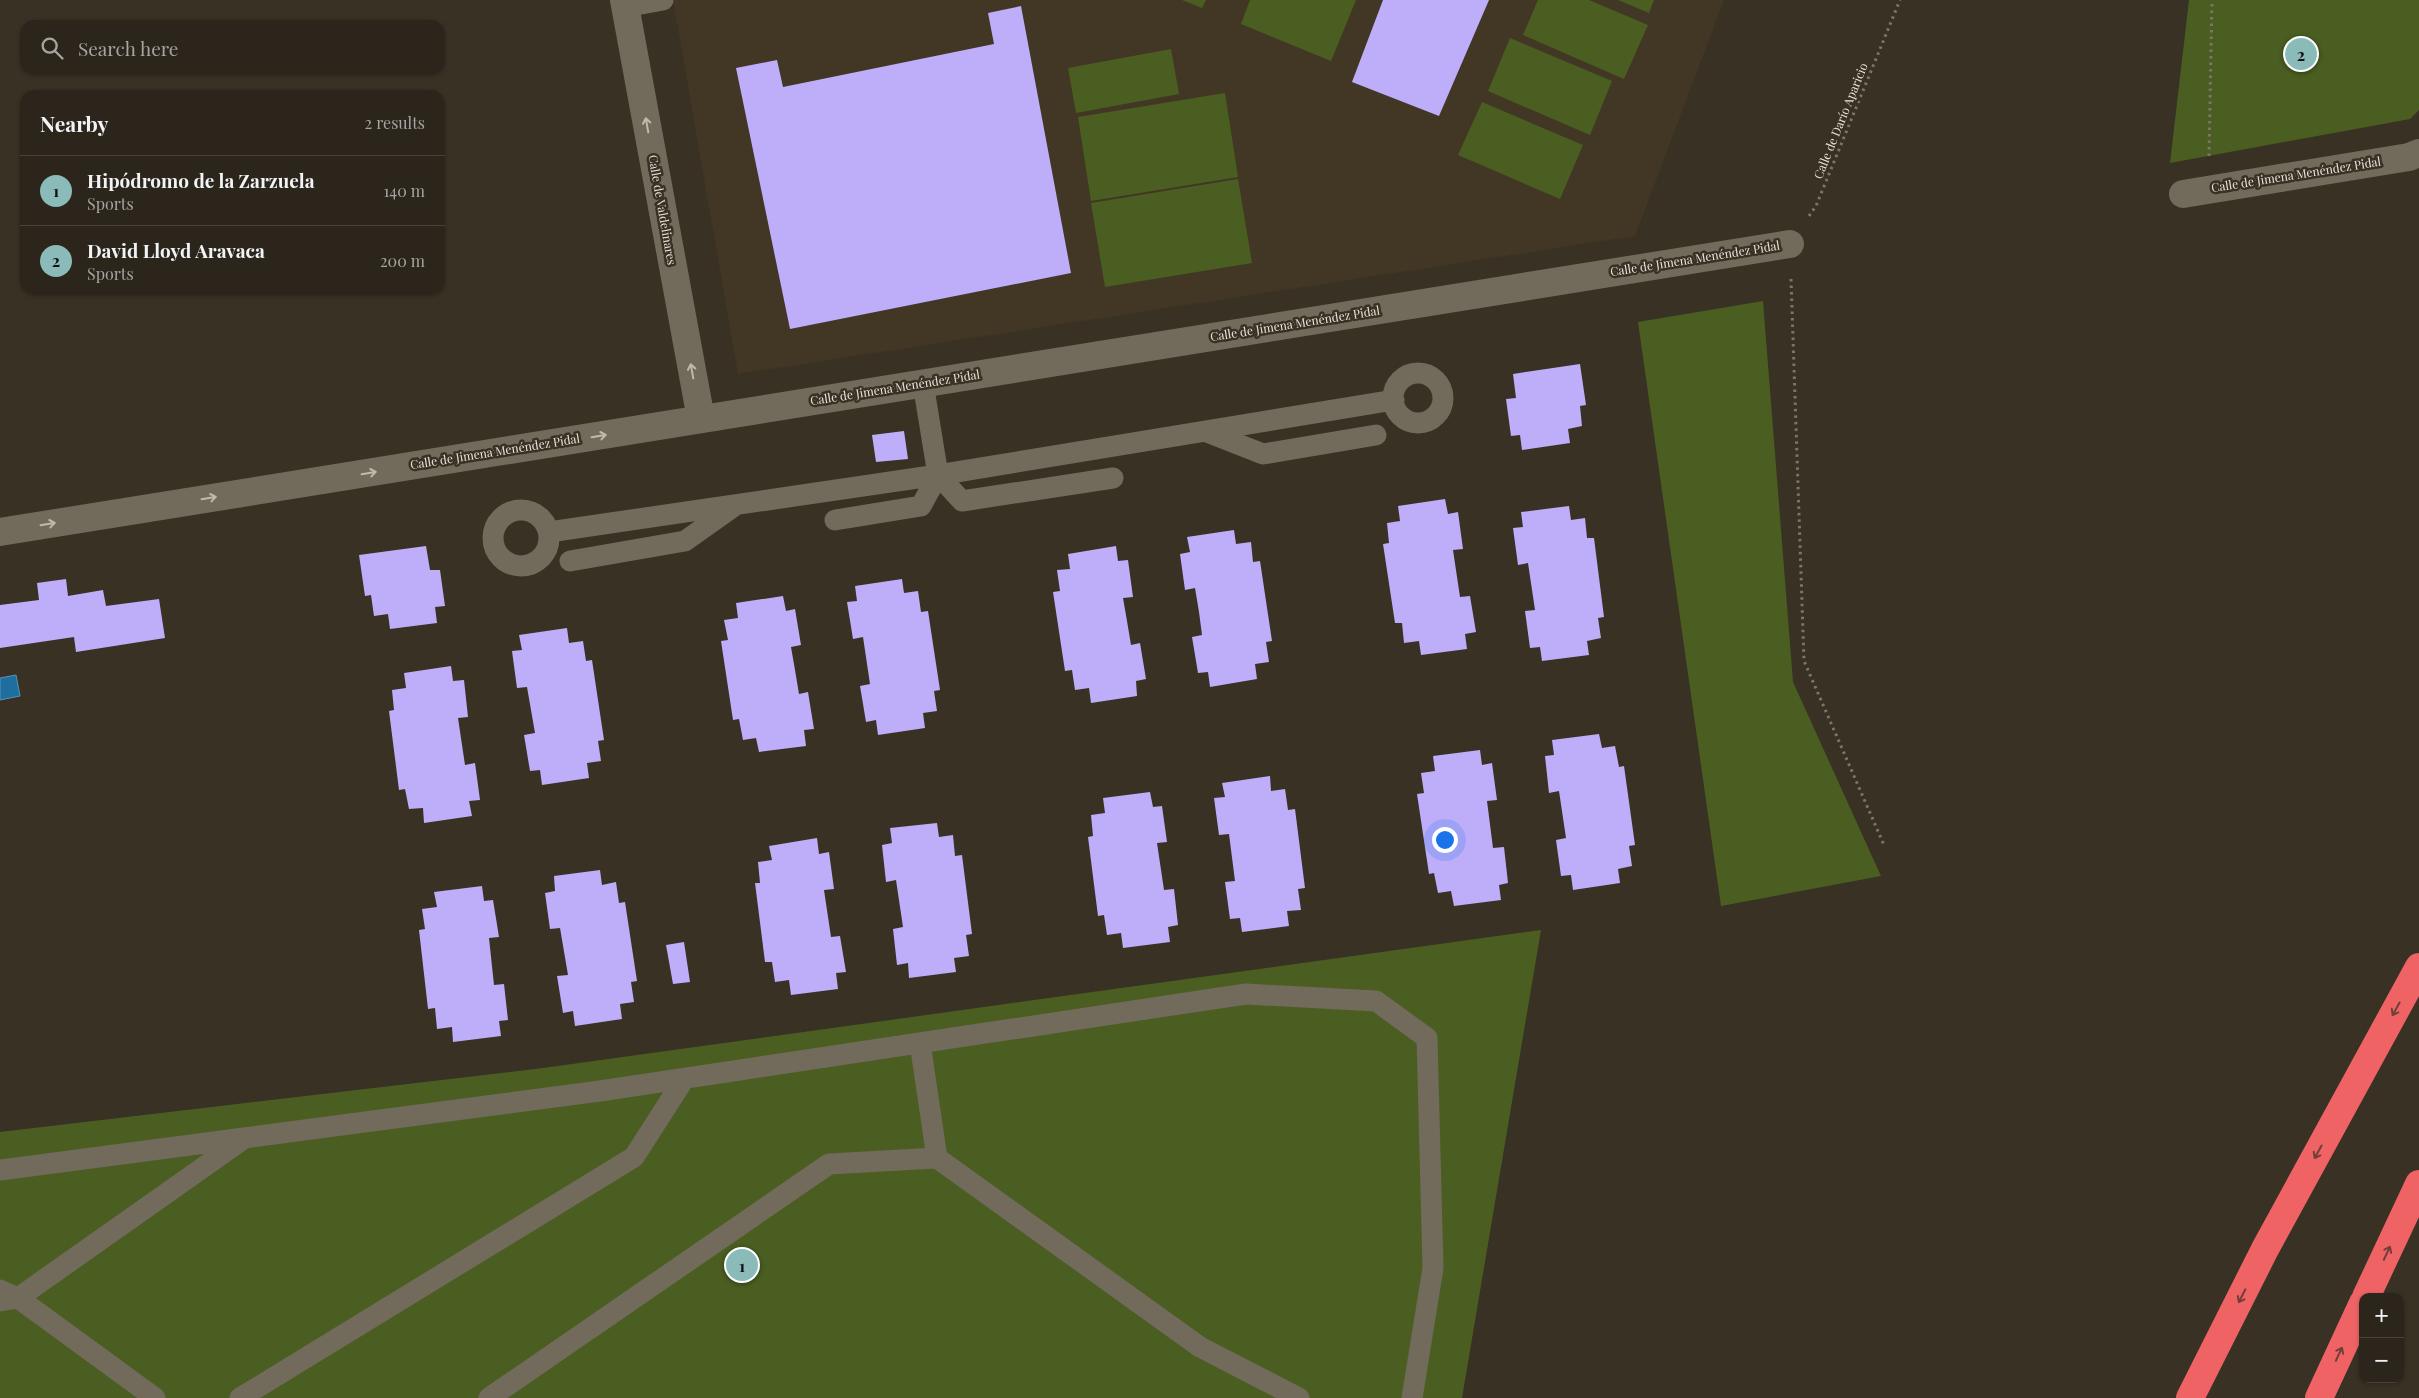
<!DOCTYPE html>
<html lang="en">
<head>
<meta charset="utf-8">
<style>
  :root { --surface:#2b251b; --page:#332d24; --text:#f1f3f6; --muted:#a6a5a3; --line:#47423a; --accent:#8bbbb9 }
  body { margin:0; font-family:"Playfair Display",serif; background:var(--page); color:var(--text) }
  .controls { position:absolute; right:15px; bottom:15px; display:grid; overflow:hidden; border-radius:10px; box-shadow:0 1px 4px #0004 }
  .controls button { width:45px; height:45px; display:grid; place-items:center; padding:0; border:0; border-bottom:1px solid var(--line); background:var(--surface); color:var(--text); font:25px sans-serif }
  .you { position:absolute; left:1444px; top:839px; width:18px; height:18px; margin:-12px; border:4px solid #fff; border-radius:50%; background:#1a73e8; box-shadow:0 0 0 8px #1a73e833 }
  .badge { display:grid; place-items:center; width:32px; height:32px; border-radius:50%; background:var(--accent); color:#111; font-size:16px; font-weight:700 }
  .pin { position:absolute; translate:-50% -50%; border:2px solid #fff; box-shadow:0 1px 5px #0006 }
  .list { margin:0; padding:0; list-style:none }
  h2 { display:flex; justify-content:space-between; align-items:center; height:65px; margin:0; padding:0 20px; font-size:21px }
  h2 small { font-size:16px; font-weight:400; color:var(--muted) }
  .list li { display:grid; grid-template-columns:32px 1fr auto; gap:15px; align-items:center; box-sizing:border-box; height:70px; padding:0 20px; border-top:1px solid var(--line) }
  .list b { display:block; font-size:19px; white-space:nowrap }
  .list p { margin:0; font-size:16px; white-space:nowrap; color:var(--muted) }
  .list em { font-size:16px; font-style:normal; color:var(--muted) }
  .icon { flex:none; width:28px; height:28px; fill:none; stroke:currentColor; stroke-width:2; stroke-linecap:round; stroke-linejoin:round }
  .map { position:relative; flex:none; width:2419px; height:1398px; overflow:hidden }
  .search { position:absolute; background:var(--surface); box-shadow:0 1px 4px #0004; left:20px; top:20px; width:425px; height:55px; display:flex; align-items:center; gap:12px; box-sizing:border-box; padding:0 18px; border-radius:15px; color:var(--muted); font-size:19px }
  .panel { position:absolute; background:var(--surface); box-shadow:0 1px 4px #0004; left:20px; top:90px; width:425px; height:205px; border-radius:15px }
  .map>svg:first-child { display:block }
</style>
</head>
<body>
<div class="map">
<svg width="2419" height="1398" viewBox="0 0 2419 1398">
  <rect width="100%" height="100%" fill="#393124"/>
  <!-- built -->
  <path fill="#423724" d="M673,0H1724L1635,236L738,374Z"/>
  <!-- green -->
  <path fill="#4a5e21" d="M1182,0H1206L1202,8Z
    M1250,0H1356L1331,61L1241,24Z
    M1538,0H1589L1648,25L1624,79L1523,35Z
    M1618,0H1654L1649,13Z
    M2189,0H2419V110L2410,119L2170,163Z
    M1510,38L1612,81L1590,135L1488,91Z
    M1171,49L1179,94L1076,113L1068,68Z
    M1225,93L1238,177L1091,201L1078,117Z
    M1482,102L1583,145L1560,199L1458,155Z
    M1238,179L1252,263L1105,287L1091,203Z
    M1763,301L1793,682L1881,876L1721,906L1638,322Z
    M1541,930L1462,1398H0V1132L543,1068Z"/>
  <!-- water -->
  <path fill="#1e6f9f" stroke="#5b92b1" d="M16,675L20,696L0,700V678Z"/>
  <!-- building -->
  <path fill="#beaefa" d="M1383,0H1489L1439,116L1352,82Z
    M1021,6L1071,273L790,329L736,68L777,60L783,87L994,44L988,13Z
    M1580,364L1586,405L1580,406L1582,426L1568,429L1570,443L1522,450L1520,435L1511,436L1506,399L1516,398L1513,374Z
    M904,431L908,459L876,462L872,435Z
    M1445,499L1448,514L1458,512L1463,549L1453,550L1460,597L1470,596L1476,632L1465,634L1467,649L1421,655L1419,641L1404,643L1402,623H1395L1383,544L1389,543L1387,523L1400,521L1398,506Z
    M1569,506L1571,520L1585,518L1587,538H1594L1604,617L1598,618L1601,638L1587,641L1589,655L1542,661L1540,647L1530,648L1525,611L1535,610L1528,563L1518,565L1513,528L1523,527L1521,512Z
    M1234,530L1236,544L1251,542L1253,562L1260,561L1272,641L1266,642L1269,662L1255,664L1257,679L1210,687L1208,672L1198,673L1192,637L1202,635L1199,612L1195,588L1185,590L1180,554L1190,552L1187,537Z
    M426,546L430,570H440L445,606L435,607L437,623L390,629L388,614L374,616L371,595L365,596L359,555Z
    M1116,546L1118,561L1128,560L1133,597L1123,598L1127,621L1131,645L1140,643L1146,679L1136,681L1137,696L1091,703L1089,688L1075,690L1072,670L1065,671L1053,592L1060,591L1057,570L1070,569L1068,554Z
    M66,579L68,596L103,590L106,606L159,599L165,638L76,652L74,637L0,648V605L39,600L37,583Z
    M902,579L904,593L918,591L921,612L928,611L940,690L934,691L937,711L923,713L925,728L878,735L876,720L866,722L860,686L870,684L863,637L853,639L847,602L857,601L855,586Z
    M783,596L786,611L795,609L801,645L791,647L795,670L799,694L808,692L814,729L804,730L806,746L759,752L756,738L743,740L739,719L733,720L721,641L728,640L724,620L738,618L736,603Z
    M567,628L569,643L583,641L586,661L592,660L604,740L598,741L601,761L587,763L589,778L542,785L540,770L530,771L524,735L535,733L527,687L517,688L512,651L522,650L519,635Z
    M451,666L453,681L464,680L468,717L458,718L465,765L475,763L480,800L469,801L472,816L424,823L423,808L409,809L405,789L399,790L389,711L394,710L392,690L406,688L404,673Z
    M1599,734L1602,748L1615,746L1619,767L1624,766L1635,845L1629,846L1632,866L1618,869L1620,883L1573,890L1571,875L1561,876L1556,840L1566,838L1559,791L1549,793L1545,756L1554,755L1552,740Z
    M1480,750L1482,765L1492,763L1497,800L1487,801L1493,848L1504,847L1508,883L1499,885L1501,900L1454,906L1451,891L1438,893L1434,873L1429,874L1417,794L1424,793L1421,773L1435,771L1433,756Z
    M1270,776L1271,791L1285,789L1288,810L1295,809L1305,888L1298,889L1301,910L1287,911L1289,926L1242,932L1240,918L1230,919L1225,882L1235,881L1229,834L1219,835L1214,798L1225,797L1222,783Z
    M1150,792L1153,807L1162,806L1167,842L1157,843L1164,890L1174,889L1178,925L1168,927L1170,942L1123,948L1121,933L1107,935L1104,915L1098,916L1088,837L1093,836L1091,815L1105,813L1103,798Z
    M937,823L939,837L953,835L955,856L962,855L972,934L966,935L969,956L954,958L956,972L909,978L908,963L897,965L893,929L903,927L896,880L886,882L882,845L892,843L890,828Z
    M817,838L819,854L829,852L834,889L824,890L831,937L840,936L846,972L836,973L838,989L791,995L789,980L775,982L772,962H765L755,883H760L758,862L772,860L769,846Z
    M600,870L602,885L616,882L619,903L625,902L637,981L631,982L634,1002L620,1004L622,1019L575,1026L573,1011L563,1013L557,976L568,975L560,928L550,929L545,893L555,891L554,876Z
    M482,886L484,901L493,900L499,937L489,938L494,985L504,984L508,1020L499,1021L501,1036L453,1042L452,1027L437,1029L435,1008L428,1009L419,930L425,929L422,909L437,907L434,892Z
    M684,942L690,982L673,984L666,945Z"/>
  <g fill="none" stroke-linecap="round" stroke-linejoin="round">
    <!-- path -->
    <path stroke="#7c766a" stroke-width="3" stroke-dasharray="2.5 4" stroke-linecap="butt" d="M2209,156L2212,0
      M1809,216L1816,206L1900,0
      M1791,279L1804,661L1884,845"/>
    <!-- lane -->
    <path stroke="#726a5b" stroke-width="21" d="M625,7L663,0
      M1393 398a25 25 0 1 1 50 0a25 25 0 1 1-50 0Z
      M923,383L938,475L962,501L1113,478
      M1207,432L1263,454L1376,435
      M493 538a28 28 0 1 1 56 0a28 28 0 1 1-56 0Z
      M835,520L921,506L938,475
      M549,532L938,475L1394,400
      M570,561L685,541L733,507
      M937,1158L1200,1347L1299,1398
      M0,1170L600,1091L1246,994L1376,1001L1427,1038L1433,1268L1412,1398
      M0,1290L18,1298L0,1301
      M155,1398L18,1298L242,1140
      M240,1398L634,1157L684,1079
      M489,1398L829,1164L937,1158L920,1043"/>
    <!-- street -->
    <path stroke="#726a5b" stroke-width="28" d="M624,0L701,419
      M2183,194L2409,157L2419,153
      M0,532L1790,244"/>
    <!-- highway -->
    <path stroke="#ef6365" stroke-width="28" d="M2366,1297L2419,1184
      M2190,1398L2265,1249L2419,967
      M2319,1398L2363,1303"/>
  </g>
  <!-- one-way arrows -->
  <defs><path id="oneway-shaft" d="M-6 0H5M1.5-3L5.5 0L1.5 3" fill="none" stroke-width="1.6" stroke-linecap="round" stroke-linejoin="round" transform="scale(1.25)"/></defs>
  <g stroke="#bfbaaf">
    <use href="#oneway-shaft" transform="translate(647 125) rotate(-100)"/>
    <use href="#oneway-shaft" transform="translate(692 371) rotate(-100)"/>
    <use href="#oneway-shaft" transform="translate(599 436) rotate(-9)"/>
    <use href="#oneway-shaft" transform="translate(369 473) rotate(-9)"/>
    <use href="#oneway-shaft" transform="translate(209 498) rotate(-9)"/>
    <use href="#oneway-shaft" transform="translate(48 524) rotate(-9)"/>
  </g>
  <g stroke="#704038">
    <use href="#oneway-shaft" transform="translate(2396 1009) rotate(119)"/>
    <use href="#oneway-shaft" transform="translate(2318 1152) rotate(119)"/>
    <use href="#oneway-shaft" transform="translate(2387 1253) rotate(-65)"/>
    <use href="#oneway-shaft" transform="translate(2242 1296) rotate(117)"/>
    <use href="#oneway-shaft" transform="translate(2339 1354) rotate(-65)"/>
  </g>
  <g text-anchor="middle" stroke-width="5" stroke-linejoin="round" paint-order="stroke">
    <!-- street labels -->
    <g font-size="12" fill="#e9e5dc" stroke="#393124">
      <text transform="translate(1841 121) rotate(-68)" y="4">Calle de Darío Aparicio</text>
      <text transform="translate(2296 175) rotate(-9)" y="4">Calle de Jimena Menéndez Pidal</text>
      <text transform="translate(662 210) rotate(80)" y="4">Calle de Valdelinares</text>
      <text transform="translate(1695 259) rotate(-9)" y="4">Calle de Jimena Menéndez Pidal</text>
      <text transform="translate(1295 324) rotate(-9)" y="4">Calle de Jimena Menéndez Pidal</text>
      <text transform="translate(895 388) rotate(-9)" y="4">Calle de Jimena Menéndez Pidal</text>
      <text transform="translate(495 452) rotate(-9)" y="4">Calle de Jimena Menéndez Pidal</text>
    </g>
  </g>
</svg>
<div class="controls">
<button>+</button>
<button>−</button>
</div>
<div class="you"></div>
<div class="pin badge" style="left:742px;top:1265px">1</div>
<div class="pin badge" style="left:2301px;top:54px">2</div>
<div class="search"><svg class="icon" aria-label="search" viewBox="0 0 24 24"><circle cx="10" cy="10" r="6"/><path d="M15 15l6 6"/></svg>Search here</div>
<section class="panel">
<h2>Nearby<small>2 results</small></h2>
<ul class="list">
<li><span class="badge">1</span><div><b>Hipódromo de la Zarzuela</b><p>Sports</p></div><em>140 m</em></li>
<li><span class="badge">2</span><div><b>David Lloyd Aravaca</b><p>Sports</p></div><em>200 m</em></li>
</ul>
</section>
</div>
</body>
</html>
